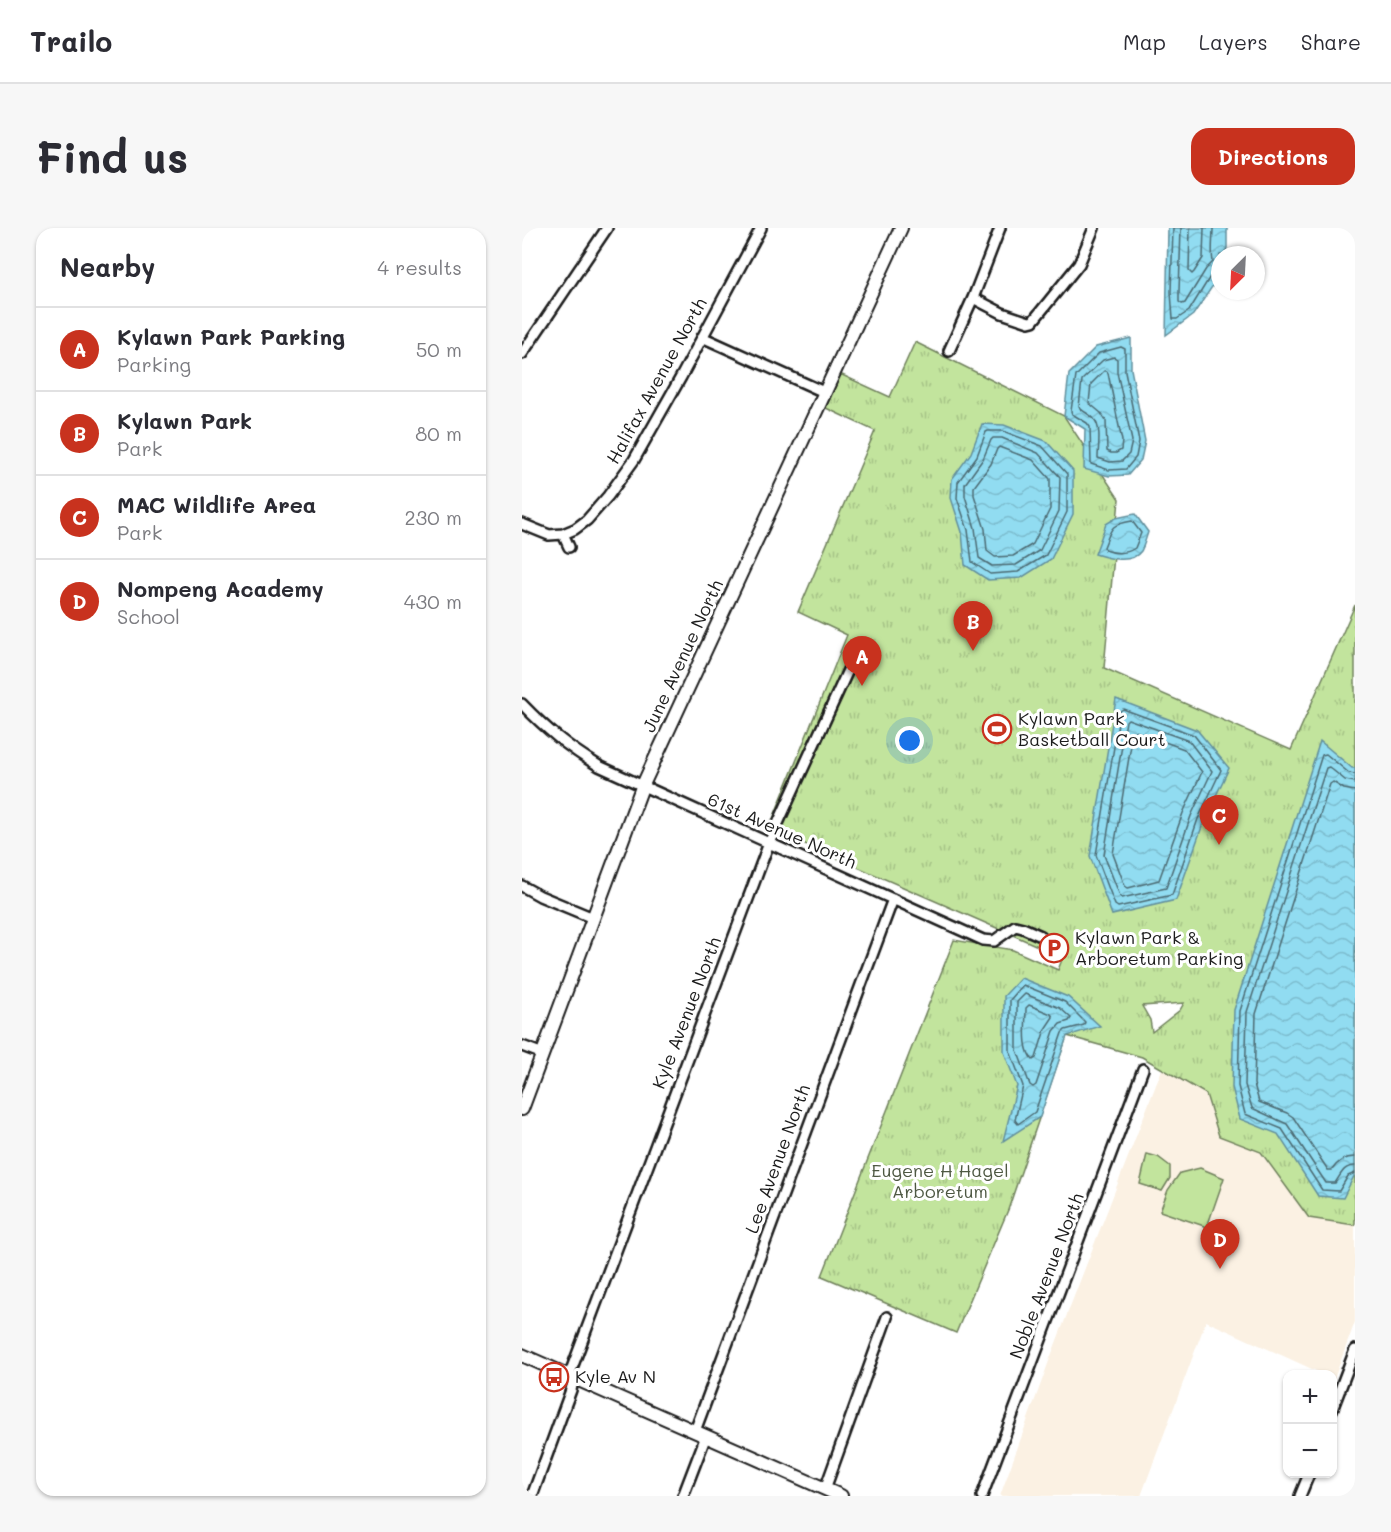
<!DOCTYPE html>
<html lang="en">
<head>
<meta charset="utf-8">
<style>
  :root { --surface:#fff; --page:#f7f7f7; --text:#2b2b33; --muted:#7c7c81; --line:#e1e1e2; --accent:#c8321e }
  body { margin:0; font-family:Mali,sans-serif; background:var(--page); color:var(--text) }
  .controls { position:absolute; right:18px; bottom:18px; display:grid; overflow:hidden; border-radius:12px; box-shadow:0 2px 4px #0004 }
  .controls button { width:54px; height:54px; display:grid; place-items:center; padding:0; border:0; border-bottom:2px solid var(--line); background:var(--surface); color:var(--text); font:30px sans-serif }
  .compass { position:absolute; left:689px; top:18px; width:54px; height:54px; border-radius:50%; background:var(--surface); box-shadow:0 2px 4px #0004; rotate:204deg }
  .you { position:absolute; left:388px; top:513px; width:21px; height:21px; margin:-15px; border:4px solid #fff; border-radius:50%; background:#1a73e8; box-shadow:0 0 0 9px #1a73e833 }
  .badge { display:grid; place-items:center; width:39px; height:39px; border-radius:50%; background:var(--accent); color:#fff; font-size:20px; font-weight:700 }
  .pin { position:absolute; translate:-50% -50px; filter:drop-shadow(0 2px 3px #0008) }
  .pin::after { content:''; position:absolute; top:32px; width:21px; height:18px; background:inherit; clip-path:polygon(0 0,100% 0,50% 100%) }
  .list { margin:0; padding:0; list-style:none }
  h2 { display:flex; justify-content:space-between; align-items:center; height:78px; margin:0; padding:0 24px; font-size:26px }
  h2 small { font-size:20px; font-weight:400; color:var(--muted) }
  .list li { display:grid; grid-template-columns:39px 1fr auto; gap:18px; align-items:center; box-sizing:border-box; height:84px; padding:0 24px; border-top:2px solid var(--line) }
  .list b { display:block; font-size:22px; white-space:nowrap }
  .list p { margin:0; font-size:20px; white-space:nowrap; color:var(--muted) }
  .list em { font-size:20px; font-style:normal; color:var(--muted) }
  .map { position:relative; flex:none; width:833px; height:1268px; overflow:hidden; border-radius:18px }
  header { display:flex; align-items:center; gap:36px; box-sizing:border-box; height:84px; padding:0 30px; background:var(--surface); border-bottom:2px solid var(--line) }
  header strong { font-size:28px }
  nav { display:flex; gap:33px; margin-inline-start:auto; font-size:21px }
  .intro { display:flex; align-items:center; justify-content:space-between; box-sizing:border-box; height:144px; padding:0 36px }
  h1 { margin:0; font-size:42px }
  .button { padding:15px 27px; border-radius:18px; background:var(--accent); color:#fff; font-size:21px; font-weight:700 }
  main { display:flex; gap:36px; padding:0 36px }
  aside { flex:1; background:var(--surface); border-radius:18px; box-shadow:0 2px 4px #0004 }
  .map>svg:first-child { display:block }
</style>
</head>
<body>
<header>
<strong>Trailo</strong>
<nav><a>Map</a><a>Layers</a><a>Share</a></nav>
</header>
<div class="intro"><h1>Find us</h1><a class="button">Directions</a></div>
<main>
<aside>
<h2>Nearby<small>4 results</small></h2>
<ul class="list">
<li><span class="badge">A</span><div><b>Kylawn Park Parking</b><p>Parking</p></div><em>50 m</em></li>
<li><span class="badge">B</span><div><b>Kylawn Park</b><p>Park</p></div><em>80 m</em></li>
<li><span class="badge">C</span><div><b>MAC Wildlife Area</b><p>Park</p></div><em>230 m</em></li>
<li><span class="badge">D</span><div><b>Nompeng Academy</b><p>School</p></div><em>430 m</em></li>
</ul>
</aside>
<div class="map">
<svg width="833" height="1268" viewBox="0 0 833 1268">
  <defs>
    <pattern id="park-tufts" width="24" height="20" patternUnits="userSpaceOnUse" patternTransform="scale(1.5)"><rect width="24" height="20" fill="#c2e49d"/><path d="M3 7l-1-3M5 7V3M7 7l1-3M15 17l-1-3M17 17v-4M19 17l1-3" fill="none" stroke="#a6c387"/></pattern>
    <pattern id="water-waves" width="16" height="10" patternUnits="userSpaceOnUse" patternTransform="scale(1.5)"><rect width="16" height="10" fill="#91dcf1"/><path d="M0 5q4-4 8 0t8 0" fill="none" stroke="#7cbcce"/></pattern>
  </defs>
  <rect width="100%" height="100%" fill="#fff"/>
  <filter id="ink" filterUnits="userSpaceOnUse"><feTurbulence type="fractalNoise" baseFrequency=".0167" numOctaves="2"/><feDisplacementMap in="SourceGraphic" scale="12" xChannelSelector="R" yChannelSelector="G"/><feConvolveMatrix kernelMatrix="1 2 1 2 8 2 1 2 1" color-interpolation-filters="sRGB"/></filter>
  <g filter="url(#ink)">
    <!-- built -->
    <path fill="#fbf1e3" d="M656,800L833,880V1094L812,1151L810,1146H801L684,1093L619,1268H478L527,1133Z"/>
    <!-- grass -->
    <path fill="#c2e49d" stroke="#6f805c" stroke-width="1.5" d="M625,926L636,929L648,938V950L640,963L618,956Z
      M678,940L702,950L685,999L638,983L646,962L658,945Z"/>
    <!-- park -->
    <path fill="url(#park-tufts)" stroke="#6f805c" stroke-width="1.5" fill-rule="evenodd" d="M393,114L542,188L597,271L582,440L769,522L833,377V995L832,997L787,990L739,924L697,908L684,866L620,829L545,808L486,982L434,1105L300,1048L432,712L491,722L536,742L541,729L267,609H258L248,598L325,407L276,384L353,203L304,180L318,146L368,169ZM662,775L658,782L630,804L628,792L620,778Z"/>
    <!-- water -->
    <path fill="url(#water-waves)" stroke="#628f9c" stroke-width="1.5" d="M646,0H705V20L702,27H698V40L694,53L671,87L644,107Z
      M609,110V141L623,213L619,232L606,247L587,248L562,241L563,201L542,188L547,146L574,119Z
      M460,196L482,197L524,213L551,243V286L529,331L499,350L466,352L443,337L440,304L429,270L430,251L449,225Z
      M613,286L626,304C624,310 622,318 619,323C609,337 586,330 573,326L584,296L594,290Z
      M594,471L675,502L707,540L682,593L654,672L590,687L568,628Z
      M798,513L830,540H833V946L821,970L796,968L756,906L718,891L710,859L712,782Z
      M499,750L546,769L578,798L545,808L518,889L481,913L495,858L482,824V768Z"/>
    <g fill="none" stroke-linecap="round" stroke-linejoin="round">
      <!-- shore -->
      <path stroke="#4b6971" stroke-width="1.5" d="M651,0L649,64L651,91H655L667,83L691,44L694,42L698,41
        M659,0L657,64V74L660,76L663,75L684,41L691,34C689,23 691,11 691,0
        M668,0L667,43L670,46L672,44L681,30L682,0
        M599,119L603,121V143L617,213L614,229L604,241L587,242L569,236L568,199L565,195L550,186L549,183L554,148L577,125Z
        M592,129L595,131V144L610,213L607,226L600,233L588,234L576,230C576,219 580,200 572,191C568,186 561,184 557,179L560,152L581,132Z
        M582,143H585L586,145L600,213L599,222L594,225H589L585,223L584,193L579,185L567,175L569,156Z
        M466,203H481L520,218L545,246V284L524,327L496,344L468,346L450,334L446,302L435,270L436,254L455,228L464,204Z
        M471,210H480L516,225L538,249L537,283L518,322L494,337L470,338L457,330L453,300L443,268V256L461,231L469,212Z
        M477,219L511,232L528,251V281L511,316L491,328L473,329L465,323L463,301L452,267V259L469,236L475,221Z
        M610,293L619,305L613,320C604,326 594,326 583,322L582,319C590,300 587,297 610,293Z
        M601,481L672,507L699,542L676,591L650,667L596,679L593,677L574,627L598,483Z
        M606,491L667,513L690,543L669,588L644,660L600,670L598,668L582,627L604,493Z
        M613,503L662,521L680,544L661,585L637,652L606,660L603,658L591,626L611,505Z
        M833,546L827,545L804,526L800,527L718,783L716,858L723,886L760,901L800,962L817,963L826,948L833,945
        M833,554L823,552L807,539L804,540L725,784L723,857L730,880L765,896L804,955H813C819,947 821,938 833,938
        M833,563L822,561L811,554L808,556L734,786L732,856L737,874L765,885L771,889L806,942H810C816,933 823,929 833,929
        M501,757L543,774L563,794L562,797L543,802L540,805L513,884L496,896L493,892L501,858L488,823V772Z
        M503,766L538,780L549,790L547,793L538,796L532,803L514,857L511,859L508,857L495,822V774Z
        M507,777L529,786L531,789L523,801L514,830L511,832C500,822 504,795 504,780Z"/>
      <!-- minor casing -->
      <g stroke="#1c1c1c" stroke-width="14">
        <path id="minor" d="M451,70L480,85L507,94L511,93L557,36L572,0
          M180,109L302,164
          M427,123L451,70L478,0
          M0,126L85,0
          M0,296L27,307L41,306L53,301L65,292L86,268L112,232L159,149L239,0
          M41,306L47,319
          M0,476C25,502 46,519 77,538L461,712L472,713L493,698L501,700L519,708
          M0,658L18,668L71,690
          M0,818L21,826
          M47,1148L247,615L327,440
          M810,1182L833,1122
          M173,1203L371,671
          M303,1261L365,1089
          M10,1268L49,1162L52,1150
          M161,1268L184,1208
          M460,1268L621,841
          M778,1268L787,1246"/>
      </g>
      <!-- tertiary casing -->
      <g stroke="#1c1c1c" stroke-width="16">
        <path id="tertiary" d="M0,881L120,559L379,0
          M0,1127L319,1268"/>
      </g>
      <!-- minor -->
      <use href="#minor" stroke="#fff" stroke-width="9"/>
      <!-- tertiary -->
      <use href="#tertiary" stroke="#fff" stroke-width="12"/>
    </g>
  </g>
  <!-- icons -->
  <defs>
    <g id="stadium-ring" transform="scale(1.5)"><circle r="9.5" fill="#fff" stroke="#c8321e" stroke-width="1.5"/><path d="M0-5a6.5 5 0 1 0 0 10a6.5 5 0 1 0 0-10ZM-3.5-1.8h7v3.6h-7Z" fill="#c8321e"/></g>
    <g id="parking-ring" transform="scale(1.5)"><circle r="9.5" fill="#fff" stroke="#c8321e" stroke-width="1.5"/><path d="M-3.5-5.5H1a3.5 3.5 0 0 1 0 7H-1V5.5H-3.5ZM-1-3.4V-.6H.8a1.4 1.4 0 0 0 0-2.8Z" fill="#c8321e"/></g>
    <g id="bus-ring" transform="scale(1.5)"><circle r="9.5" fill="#fff" stroke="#c8321e" stroke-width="1.5"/><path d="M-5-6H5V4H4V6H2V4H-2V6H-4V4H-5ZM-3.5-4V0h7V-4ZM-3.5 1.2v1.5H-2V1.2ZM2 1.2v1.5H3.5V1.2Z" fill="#c8321e"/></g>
  </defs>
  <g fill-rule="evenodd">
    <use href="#stadium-ring" x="475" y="501"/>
    <use href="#parking-ring" x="532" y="720"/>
    <use href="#bus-ring" x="32" y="1149"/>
  </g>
  <g text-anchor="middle" stroke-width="6" stroke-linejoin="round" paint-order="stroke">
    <!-- street labels -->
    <g font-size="18" fill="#1c1c1c" stroke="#fff">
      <text transform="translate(135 153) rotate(-61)" y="6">Halifax Avenue North</text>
      <text transform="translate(161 428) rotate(-65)" y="6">June Avenue North</text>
      <text transform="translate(260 603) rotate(24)" y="6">61st Avenue North</text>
      <text transform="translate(165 785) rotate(-69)" y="6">Kyle Avenue North</text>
      <text transform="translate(256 931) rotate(-70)" y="6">Lee Avenue North</text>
      <text transform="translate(525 1048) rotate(-69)" y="6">Noble Avenue North</text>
    </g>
    <!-- poi labels -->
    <g font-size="18" fill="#1c1c1c" stroke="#fff" text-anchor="start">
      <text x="496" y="497">Kylawn Park<tspan x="496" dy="21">Basketball Court</tspan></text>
      <text x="553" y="716">Kylawn Park &amp;<tspan x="553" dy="21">Arboretum Parking</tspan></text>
      <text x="53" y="1155">Kyle Av N</text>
    </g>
    <!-- park labels -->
    <g font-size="18" fill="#4e5843" stroke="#fff">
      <text x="418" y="949">Eugene H Hagel<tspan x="418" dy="21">Arboretum</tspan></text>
    </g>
  </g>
</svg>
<div class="controls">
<button>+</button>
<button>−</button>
</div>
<svg class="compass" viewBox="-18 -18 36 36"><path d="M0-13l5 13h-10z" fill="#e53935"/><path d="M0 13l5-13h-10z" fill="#7c7c81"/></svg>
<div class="you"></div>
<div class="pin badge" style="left:340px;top:458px">A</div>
<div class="pin badge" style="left:451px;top:423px">B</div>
<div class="pin badge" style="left:697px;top:617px">C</div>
<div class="pin badge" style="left:698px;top:1041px">D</div>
</div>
</main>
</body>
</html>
